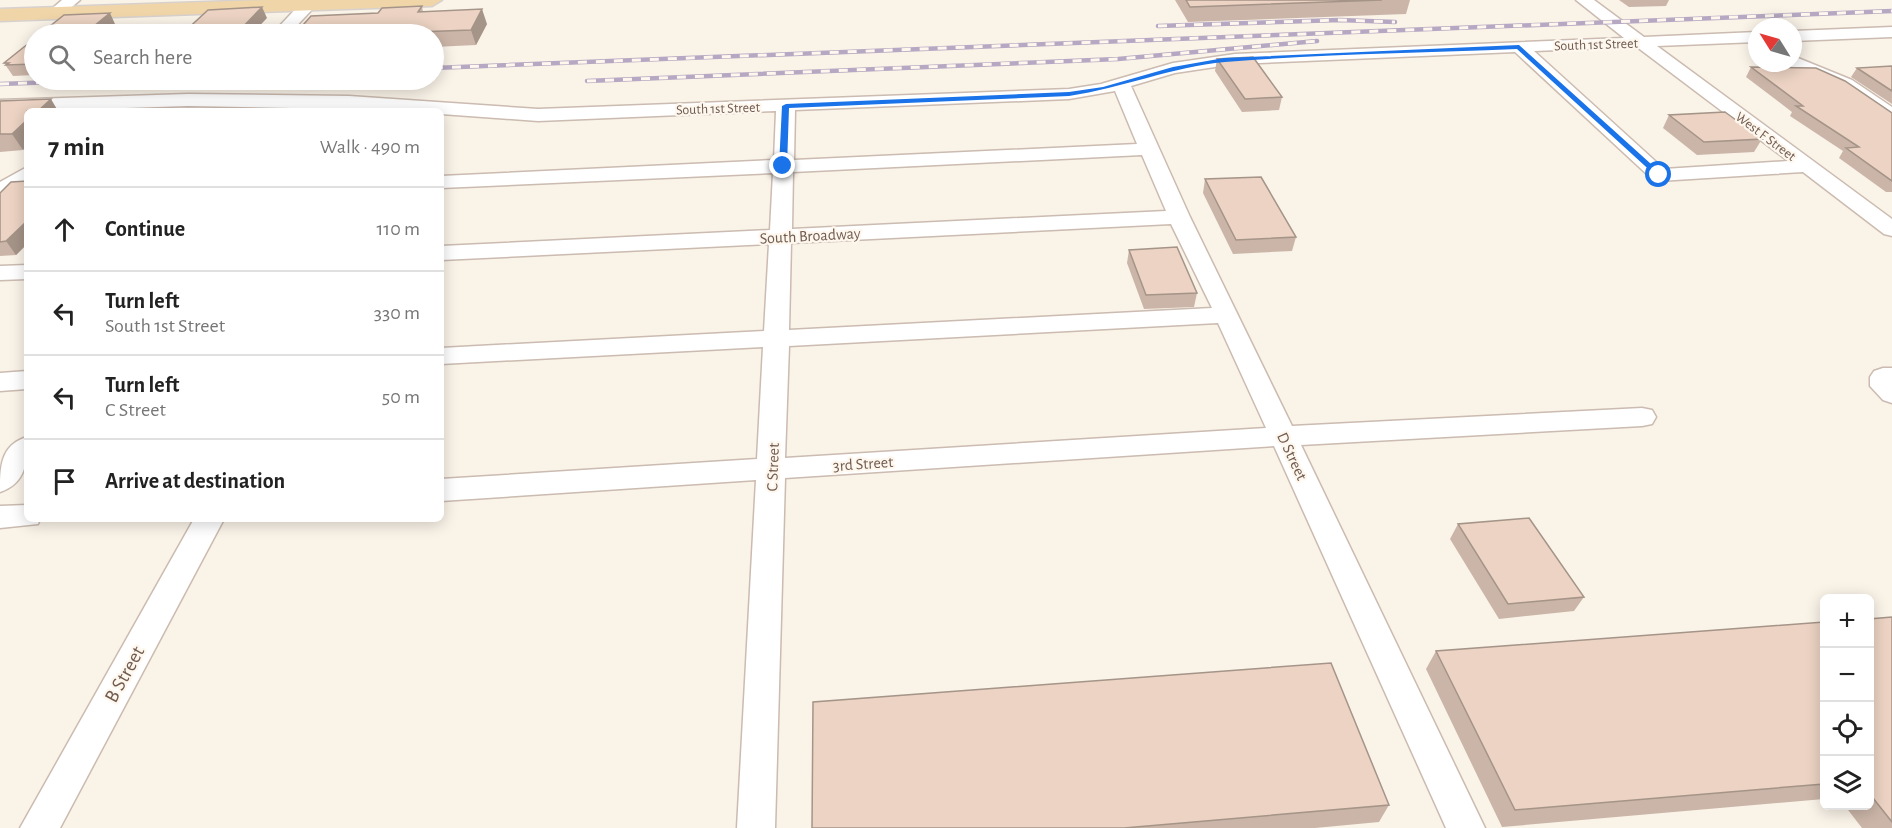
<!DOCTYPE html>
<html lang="en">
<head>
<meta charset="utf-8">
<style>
  :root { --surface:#fff; --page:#f6f6f6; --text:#222; --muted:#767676; --line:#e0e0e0 }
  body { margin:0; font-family:"Alegreya Sans",sans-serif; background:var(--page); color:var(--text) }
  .controls { position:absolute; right:18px; bottom:18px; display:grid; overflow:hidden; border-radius:9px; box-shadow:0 3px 15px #0003 }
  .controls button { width:54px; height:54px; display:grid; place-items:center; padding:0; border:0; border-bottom:2px solid var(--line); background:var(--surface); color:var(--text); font:30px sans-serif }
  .compass { position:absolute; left:1748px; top:18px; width:54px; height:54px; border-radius:50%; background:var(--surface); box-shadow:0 3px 15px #0003; rotate:307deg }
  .stop { position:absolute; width:18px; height:18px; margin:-14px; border:4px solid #1a73e8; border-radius:50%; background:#fff }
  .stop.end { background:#1a73e8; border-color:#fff; box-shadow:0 2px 6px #0008 }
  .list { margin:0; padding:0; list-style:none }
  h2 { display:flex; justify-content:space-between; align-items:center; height:78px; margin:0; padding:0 24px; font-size:26px }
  h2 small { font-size:20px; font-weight:400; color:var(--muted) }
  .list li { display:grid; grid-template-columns:39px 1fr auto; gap:18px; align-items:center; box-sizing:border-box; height:84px; padding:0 24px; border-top:2px solid var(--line) }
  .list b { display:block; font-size:22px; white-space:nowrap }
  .list p { margin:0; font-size:20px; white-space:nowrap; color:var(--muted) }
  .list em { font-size:20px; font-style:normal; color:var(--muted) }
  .icon { flex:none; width:33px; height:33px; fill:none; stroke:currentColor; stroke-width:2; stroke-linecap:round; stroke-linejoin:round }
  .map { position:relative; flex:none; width:1892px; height:828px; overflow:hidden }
  .search { position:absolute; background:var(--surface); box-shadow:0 3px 15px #0003; left:24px; top:24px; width:420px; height:66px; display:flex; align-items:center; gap:15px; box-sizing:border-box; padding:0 21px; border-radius:33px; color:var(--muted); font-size:22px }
  .panel { position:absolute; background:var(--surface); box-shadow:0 3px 15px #0003; left:24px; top:108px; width:420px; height:414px; border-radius:9px }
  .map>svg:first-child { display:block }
</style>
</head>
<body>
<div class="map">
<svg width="1892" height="828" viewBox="0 0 1892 828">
  <rect width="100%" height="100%" fill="#faf3e8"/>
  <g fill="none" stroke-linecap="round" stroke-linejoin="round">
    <!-- minor casing -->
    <g stroke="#cbbbb0" stroke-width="3">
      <path id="minor" d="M62,0H80L61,16H49L47,13Z
        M304,0H321L289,34H272Z
        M1576,0H1594L1644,37L1757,32V42L1657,46L1892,219V236L1884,234L1803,172L1659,181L1652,179L1515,52L1235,64L1175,73L1131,86L1190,217L1292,426L1642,408L1652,410L1656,417L1652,424L1642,426L1301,445L1485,828H1446L1274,446L785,478L775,828H737L756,480L441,501V479L757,459L763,347L441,364V348L764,331L769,244L441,260V246L770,230L773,173L441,188V176L774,160L776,111L538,121L441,114V111L188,106L0,112V100L188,94L349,96L538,109L1069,89L1101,84L1173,63L1235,54L1624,38ZM1637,47L1788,161L1664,169L1534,51ZM1115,91L1137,144L794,160L795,110L1069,99ZM1142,155L1166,211L792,229L793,172ZM1171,224L1212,308L789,330L791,243ZM1218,323L1266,428L785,458L789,346Z
        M1892,27V37L1793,41V31Z
        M1793,56L1852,80L1892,107V122L1885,120L1840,88L1787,65L1793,63Z
        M27,167V182L7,196L0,198V182Z
        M27,265V279L0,280V266Z
        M1883,368H1892V403L1883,400L1870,386V377L1874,371Z
        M27,371V389L0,391V373Z
        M27,437C27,461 27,483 0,492C0,468 0,445 27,437Z
        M27,505V519H40L38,524L0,528V506Z
        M194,519H224L60,828H20Z"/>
    </g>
    <!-- major casing -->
    <g stroke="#d7d1ce" stroke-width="3">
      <path id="major" d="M266,0H442L432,6L0,21V9Z"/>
    </g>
    <!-- minor -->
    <use href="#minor" fill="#fff" fill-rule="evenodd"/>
    <!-- major -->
    <use href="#major" fill="#f0d5a9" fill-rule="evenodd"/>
    <!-- rail casing -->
    <g stroke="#b6a8c2" stroke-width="4.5">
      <path id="rail" d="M1158,26L1339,20L1395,22
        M434,68L1892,11
        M587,81L1118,59L1317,41
        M0,84L111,80"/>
    </g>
    <!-- rail -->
    <use href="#rail" stroke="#fdf7ee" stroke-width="3" stroke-dasharray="9" stroke-linecap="butt"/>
  </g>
  <!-- wall -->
  <path fill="#cbb5a8" d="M1175,0H1410L1406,14L1188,22Z
    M1619,0H1669L1666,6L1629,7Z
    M422,6L423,12L487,24L476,45L434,47V34H295L378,13Z
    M34,39V75L13,76L4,63Z
    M1217,59L1282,97L1279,110L1242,112L1215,71Z
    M1892,66V104L1851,77L1857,68Z
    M1751,67L1892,113V192H1886L1839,158L1843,151L1790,116L1792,112L1746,77Z
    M0,101L23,150L0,152Z
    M1669,115L1762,139L1754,152L1697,155L1663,128Z
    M1205,179L1296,237L1292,251L1233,254L1203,193Z
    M27,181V244L16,255L0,256V193Z
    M1129,250L1197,293L1194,307L1144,309L1127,263Z
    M1458,524L1584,597L1574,611L1499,619L1450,539Z
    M1892,617V828H1862L1845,806H1869V619Z
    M1824,622V799L1502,827L1426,669L1436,651Z
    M1389,805L1379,822L1315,828H812Z"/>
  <!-- shaded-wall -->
  <path fill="#a59488" d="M262,7L267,18L252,34H236Z
    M482,9L487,24L476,45L471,30Z
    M110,13L115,24L103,34H84Z
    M51,99L58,111H38Z
    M27,120V147L23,150L12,134Z
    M27,221V244L16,255L6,241Z"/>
  <!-- building -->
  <path fill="#ecd3c3" stroke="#a59488" stroke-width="1.5" d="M1186,0H1382L1190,7Z
    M422,6L418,12L482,9L471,30L360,34H295L311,16L378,13L382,8Z
    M262,7L236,34H182L208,10Z
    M110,13L84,34H40L64,15Z
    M34,39V64L6,65L9,63H4Z
    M1253,57L1282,97L1245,99L1217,59Z
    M1892,66V91L1857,68Z
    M1751,67L1816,68L1845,81L1892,113V181L1846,148L1859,147L1796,106H1803Z
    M51,99L38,111H27V120L12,134H0V101Z
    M1725,112L1762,139L1704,142L1669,115Z
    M1261,177L1296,237L1236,240L1205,179Z
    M27,181V221L6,241L0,242V193L11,182Z
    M1177,247L1197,293L1146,295L1129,250Z
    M1529,518L1584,597L1508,604L1458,524Z
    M1892,617V822L1869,793V619Z
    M1824,622V784L1515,810L1436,651Z
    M1331,663L1389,805L1124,828H812L813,702Z"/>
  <!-- route -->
  <path fill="#1a73e8" d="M1519,45L1661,173V176H1656L1517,49C1420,53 1322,54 1225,62C1172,67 1122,88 1069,96L789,108L787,166L783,168L779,166L782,106L786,104L1069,92L1103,87L1173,67L1224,58Z"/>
  <g text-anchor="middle" stroke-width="4.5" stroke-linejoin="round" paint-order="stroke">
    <!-- far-street labels -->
    <g font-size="14" fill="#715b4f" stroke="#fdf7ee">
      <text transform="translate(1596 44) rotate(-2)" y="5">South 1st Street</text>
      <text transform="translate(718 108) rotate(-2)" y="5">South 1st Street</text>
      <text transform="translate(1766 136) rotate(37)" y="5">West F Street</text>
    </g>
    <!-- street labels -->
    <g font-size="16" fill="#715b4f" stroke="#fdf7ee">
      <text transform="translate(810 235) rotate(-3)" y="6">South Broadway</text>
      <text transform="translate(1293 456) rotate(65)" y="6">D Street</text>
      <text transform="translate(863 463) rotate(-4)" y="6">3rd Street</text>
      <text transform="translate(772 467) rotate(-88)" y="6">C Street</text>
    </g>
    <!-- near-street labels -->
    <g font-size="20" fill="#715b4f" stroke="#fdf7ee">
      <text transform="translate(124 674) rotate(-61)" y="7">B Street</text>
    </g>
  </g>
</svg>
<div class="controls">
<button>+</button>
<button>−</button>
<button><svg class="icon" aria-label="locate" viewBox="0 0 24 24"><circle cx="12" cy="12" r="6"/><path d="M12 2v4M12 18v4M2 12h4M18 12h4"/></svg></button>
<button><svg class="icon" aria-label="layers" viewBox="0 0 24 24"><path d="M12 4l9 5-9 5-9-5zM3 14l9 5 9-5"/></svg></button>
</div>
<svg class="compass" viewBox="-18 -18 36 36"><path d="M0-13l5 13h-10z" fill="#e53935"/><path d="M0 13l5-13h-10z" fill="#767676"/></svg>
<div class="stop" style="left:1659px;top:175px"></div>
<div class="stop end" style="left:783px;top:166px"></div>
<div class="search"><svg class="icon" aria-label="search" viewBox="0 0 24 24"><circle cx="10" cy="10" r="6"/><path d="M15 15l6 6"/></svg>Search here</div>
<section class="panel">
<h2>7 min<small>Walk · 490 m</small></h2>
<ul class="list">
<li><svg class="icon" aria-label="ahead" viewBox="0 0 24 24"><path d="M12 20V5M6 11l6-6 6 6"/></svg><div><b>Continue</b></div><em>110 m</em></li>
<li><svg class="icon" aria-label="left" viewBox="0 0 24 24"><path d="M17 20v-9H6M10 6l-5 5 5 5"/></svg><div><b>Turn left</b><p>South 1st Street</p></div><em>330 m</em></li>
<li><svg class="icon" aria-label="left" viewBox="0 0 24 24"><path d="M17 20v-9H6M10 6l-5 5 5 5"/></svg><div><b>Turn left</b><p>C Street</p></div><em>50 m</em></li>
<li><svg class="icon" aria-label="arrive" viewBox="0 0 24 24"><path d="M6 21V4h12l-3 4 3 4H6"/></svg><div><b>Arrive at destination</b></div></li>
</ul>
</section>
</div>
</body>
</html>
